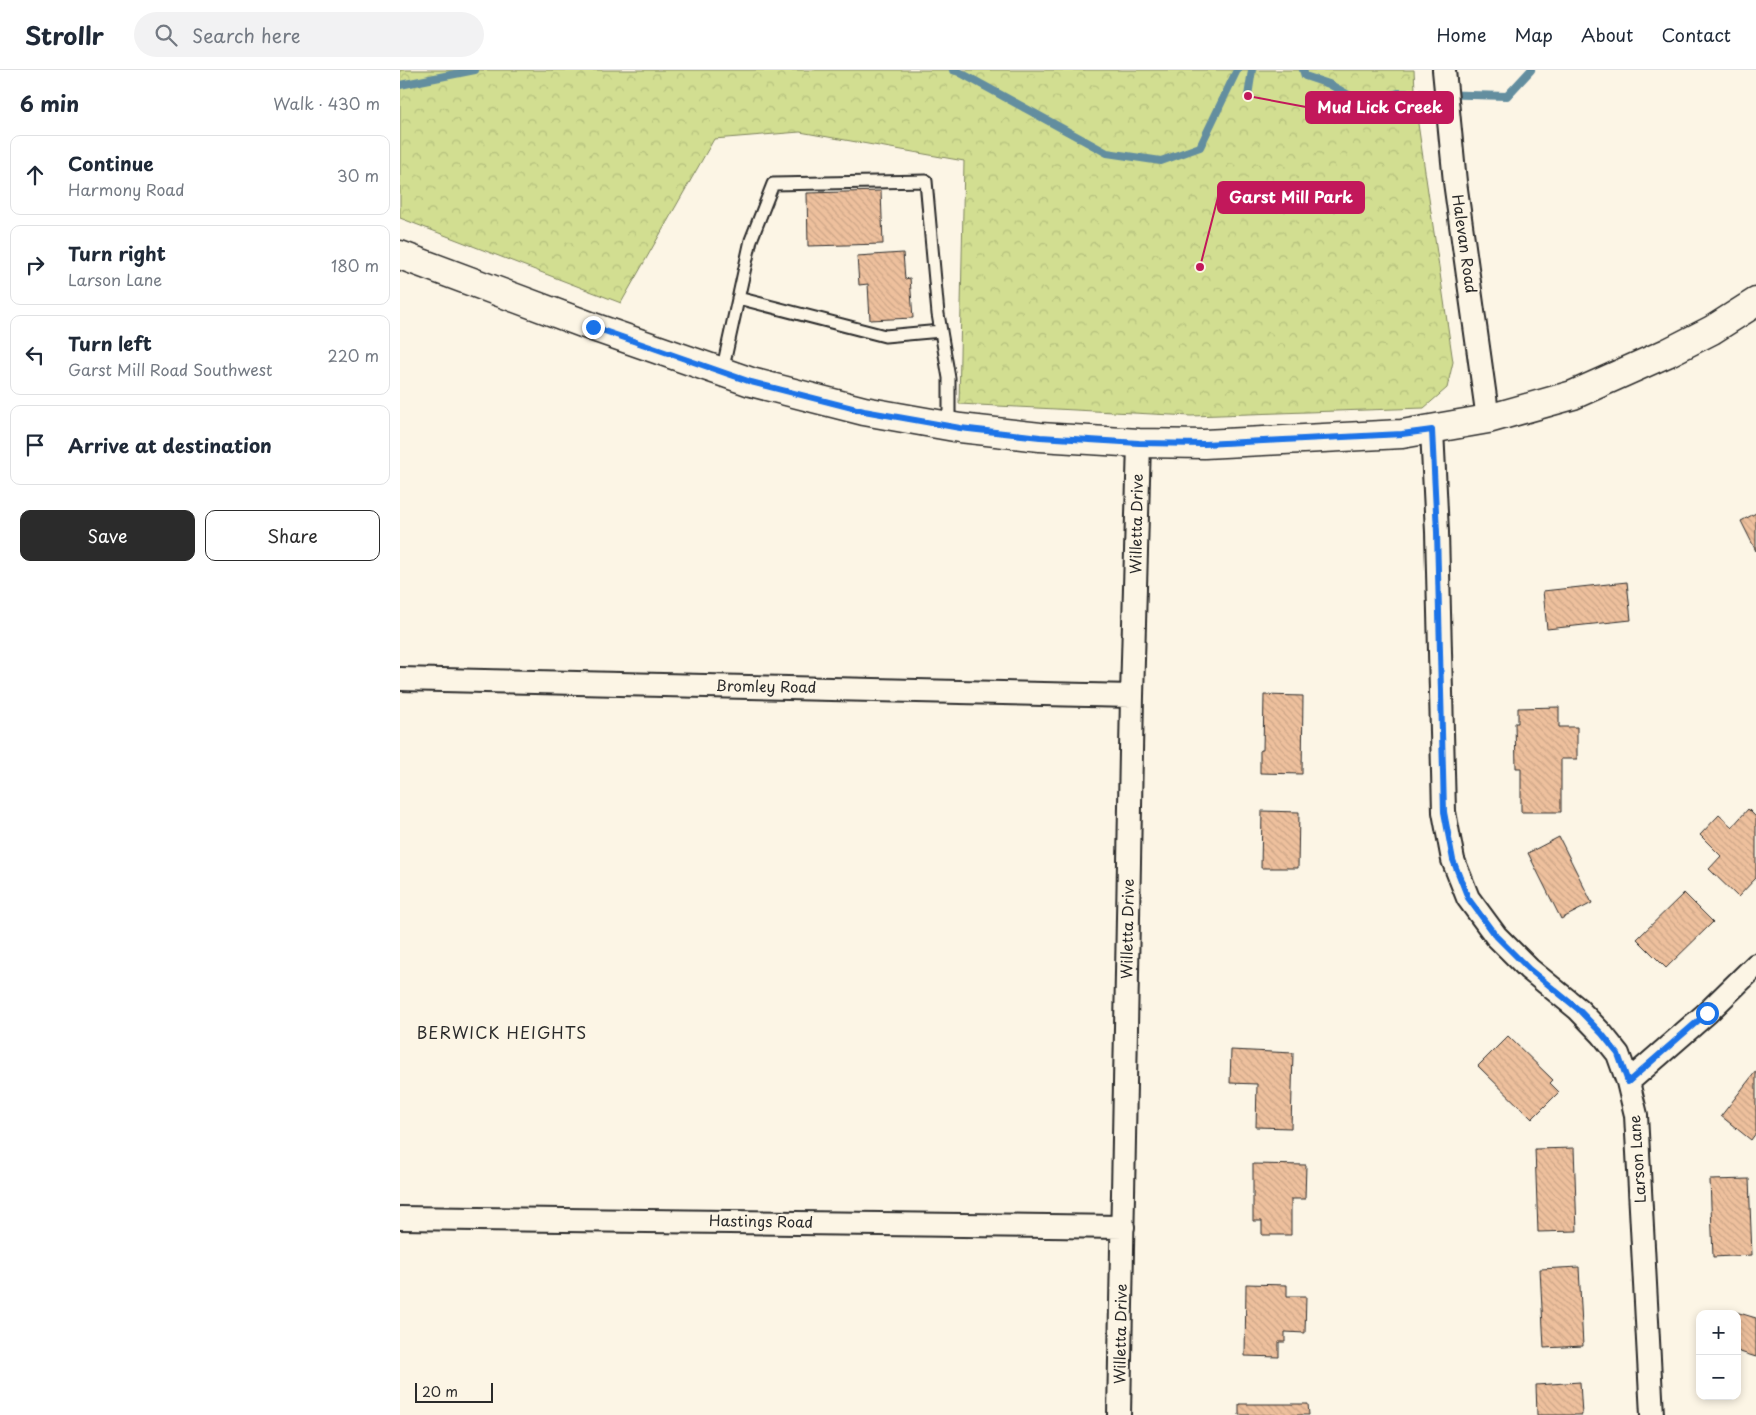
<!DOCTYPE html>
<html lang="en">
<head>
<meta charset="utf-8">
<style>
  :root { --surface:#fff; --page:#f2f2f3; --text:#1f2937; --muted:#747a83; --line:#e0e1e3; --accent:#2b2b2b }
  body { margin:0; font-family:"Playpen Sans",sans-serif; background:var(--page); color:var(--text) }
  .controls { position:absolute; right:15px; bottom:15px; display:grid; overflow:hidden; border-radius:10px; box-shadow:0 2px 8px #0003 }
  .controls button { width:45px; height:45px; display:grid; place-items:center; padding:0; border:0; border-bottom:1px solid var(--line); background:var(--surface); color:var(--text); font:25px sans-serif }
  .scale { position:absolute; left:15px; bottom:12px; width:78px; box-sizing:border-box; padding-left:5px; border:2px solid #2b2b2b; border-top:0; font-size:14px; line-height:18px; white-space:nowrap; color:#2b2b2b; -webkit-text-stroke:4px #fcf5e5; paint-order:stroke }
  .stop { position:absolute; width:15px; height:15px; margin:-11px; border:4px solid #1a73e8; border-radius:50%; background:#fff }
  .stop.end { background:#1a73e8; border-color:#fff; box-shadow:0 1px 5px #0008 }
  .list { margin:0; padding:0; list-style:none }
  h2 { display:flex; justify-content:space-between; align-items:center; height:65px; margin:0; padding:0 20px; font-size:21px }
  h2 small { font-size:16px; font-weight:400; color:var(--muted) }
  .list li { display:grid; grid-template-columns:32px 1fr auto; gap:15px; align-items:center; box-sizing:border-box; height:80px; margin:0 10px 10px; padding:0 10px; border:1px solid var(--line); border-radius:10px }
  .list b { display:block; font-size:19px; white-space:nowrap }
  .list p { margin:0; font-size:16px; white-space:nowrap; color:var(--muted) }
  .list em { font-size:16px; font-style:normal; color:var(--muted) }
  .actions { display:flex; gap:10px; padding:15px 20px }
  .actions a { flex:1; padding:11px 0; border:1px solid var(--accent); border-radius:10px; text-align:center; font-size:18px; color:var(--accent) }
  .actions .main { background:var(--accent); color:#fff }
  .icon { flex:none; width:28px; height:28px; fill:none; stroke:currentColor; stroke-width:2; stroke-linecap:round; stroke-linejoin:round }
  .map { position:relative; flex:none; width:1356px; height:1345px; overflow:hidden }
  header { display:flex; align-items:center; gap:30px; box-sizing:border-box; height:70px; padding:0 25px; background:var(--surface); border-bottom:1px solid var(--line) }
  header strong { font-size:24px }
  nav { display:flex; gap:28px; margin-inline-start:auto; font-size:18px }
  .search { width:350px; height:45px; background:var(--page); display:flex; align-items:center; gap:12px; box-sizing:border-box; padding:0 18px; border-radius:28px; color:var(--muted); font-size:19px }
  main { display:flex }
  aside { flex:1; background:var(--surface) }
  .map>svg:first-child { display:block }
</style>
</head>
<body>
<header>
<strong>Strollr</strong>
<div class="search"><svg class="icon" aria-label="search" viewBox="0 0 24 24"><circle cx="10" cy="10" r="6"/><path d="M15 15l6 6"/></svg>Search here</div>
<nav><a>Home</a><a>Map</a><a>About</a><a>Contact</a></nav>
</header>
<main>
<aside>
<h2>6 min<small>Walk · 430 m</small></h2>
<ul class="list">
<li><svg class="icon" aria-label="ahead" viewBox="0 0 24 24"><path d="M12 20V5M6 11l6-6 6 6"/></svg><div><b>Continue</b><p>Harmony Road</p></div><em>30 m</em></li>
<li><svg class="icon" aria-label="right" viewBox="0 0 24 24"><path d="M7 20v-9h11M14 6l5 5-5 5"/></svg><div><b>Turn right</b><p>Larson Lane</p></div><em>180 m</em></li>
<li><svg class="icon" aria-label="left" viewBox="0 0 24 24"><path d="M17 20v-9H6M10 6l-5 5 5 5"/></svg><div><b>Turn left</b><p>Garst Mill Road Southwest</p></div><em>220 m</em></li>
<li><svg class="icon" aria-label="arrive" viewBox="0 0 24 24"><path d="M6 21V4h12l-3 4 3 4H6"/></svg><div><b>Arrive at destination</b></div></li>
</ul>
<div class="actions"><a class="main">Save</a><a>Share</a></div>
</aside>
<div class="map">
<svg width="1356" height="1345" viewBox="0 0 1356 1345">
  <defs>
    <pattern id="park-crowns" width="20" height="18" patternUnits="userSpaceOnUse" patternTransform="scale(1.25)"><rect width="20" height="18" fill="#d2de91"/><path d="M2 6a3 3 0 1 1 6 0M12 15a3 3 0 1 1 6 0" fill="none" stroke="#b4bf7d"/></pattern>
    <pattern id="building-back-hatch" width="6" height="6" patternUnits="userSpaceOnUse" patternTransform="scale(1.25)"><rect width="6" height="6" fill="#eec09d"/><path d="M-1 5l2 2M0 0l6 6M5-1l2 2" fill="none" stroke="#cca587"/></pattern>
  </defs>
  <rect width="100%" height="100%" fill="#fcf5e5"/>
  <filter id="ink" filterUnits="userSpaceOnUse"><feTurbulence type="fractalNoise" baseFrequency=".02" numOctaves="2"/><feDisplacementMap in="SourceGraphic" scale="10" xChannelSelector="R" yChannelSelector="G"/><feConvolveMatrix kernelMatrix="1 2 1 2 8 2 1 2 1" color-interpolation-filters="sRGB"/></filter>
  <g filter="url(#ink)">
    <!-- park -->
    <path fill="url(#park-crowns)" stroke="#7e845e" d="M0,0H1014L1016,40L1053,292L1047,318L1024,338L791,346L559,334L564,91L400,62L314,69L221,233L0,148Z"/>
    <g fill="none" stroke-linecap="round" stroke-linejoin="round">
      <!-- stream -->
      <path stroke="#648e9f" stroke-width="8" d="M553,0L559,2L707,83L761,91L800,77L837,0
        M903,0L905,6L929,14L963,33L998,23L1107,26L1131,0
        M0,15L75,0
        M848,26L852,0"/>
    </g>
    <!-- building -->
    <path fill="url(#building-back-hatch)" stroke="#2b2b2b" d="M481,121L483,174L408,176L407,123Z
      M503,183L505,209L510,208L513,248L470,250L468,214L459,215L457,186Z
      M1356,443V481L1341,451Z
      M1227,512L1231,550L1147,559L1143,521Z
      M864,625L903,626L902,704L860,703V680H863Z
      M1159,637V657H1177V689H1161V742H1121V698H1116L1115,653H1118V638Z
      M1348,739L1356,747V808L1338,827L1309,799L1321,786L1300,765L1319,745L1332,757Z
      M862,741L899,742L898,798H861Z
      M1159,767L1192,833L1161,849L1128,783Z
      M1284,823L1313,852L1266,898L1237,869Z
      M1108,966L1153,1010L1150,1013L1159,1022L1132,1049L1078,996Z
      M831,980L893,983L891,1058L856,1057L857,1014L830,1013Z
      M1356,1001V1063L1351,1070L1321,1046Z
      M1174,1078L1177,1161L1138,1162L1135,1079Z
      M853,1094L906,1095L905,1129H891V1165H862V1151H853Z
      M1349,1109L1352,1185L1313,1187L1310,1110Z
      M1179,1197L1183,1276L1144,1278L1140,1199Z
      M846,1214L887,1215V1226H906L905,1263L885,1262V1272H879V1287L845,1286Z
      M1336,1242L1356,1248V1287L1337,1281Z
      M1180,1312L1182,1345H1137L1136,1315Z
      M839,1334H908L909,1345H839Z"/>
    <g fill="none" stroke-linecap="round" stroke-linejoin="round">
      <!-- service casing -->
      <g stroke="#2b2b2b" stroke-width="15">
        <path id="service" d="M338,228L485,266L541,261
          M322,302L351,170L373,114L526,111L538,244L549,308V356"/>
      </g>
      <!-- minor casing -->
      <g stroke="#2b2b2b" stroke-width="26">
        <path id="minor" d="M1044,0L1055,112L1088,349
          M1032,360L1037,462L1044,742L1053,790L1068,828L1096,866L1129,899L1178,939L1202,964L1218,984L1228,1012L1236,1045L1252,1345
          M0,609L732,626
          M1228,1012L1307,943L1356,895
          M0,1148L723,1157
          M719,1345L732,626L739,373"/>
      </g>
      <!-- tertiary casing -->
      <g stroke="#2b2b2b" stroke-width="31">
        <path id="tertiary" d="M0,185L193,257L351,312L464,341L560,358L640,367L739,373L804,374L1002,364L1088,349L1173,325L1267,283L1312,260L1356,232"/>
      </g>
      <!-- service -->
      <use href="#service" stroke="#fcf5e5" stroke-width="11"/>
      <!-- minor -->
      <use href="#minor" stroke="#fcf5e5" stroke-width="22"/>
      <!-- tertiary -->
      <use href="#tertiary" stroke="#fcf5e5" stroke-width="28"/>
    </g>
  </g>
  <g fill="none" stroke-linecap="round" stroke-linejoin="round" filter="url(#ink)">
    <!-- route -->
    <path stroke="#1a73e8" stroke-width="6" d="M193,257L351,312L464,341L560,358L640,367L739,373L804,374L1002,364L1032,360L1037,462L1044,742L1053,790L1068,828L1096,866L1129,899L1178,939L1202,964L1218,984L1228,1012L1307,943"/>
  </g>
  <g text-anchor="middle" stroke-width="4" stroke-linejoin="round" paint-order="stroke">
    <!-- street labels -->
    <g font-size="15" fill="#2b2b2b" stroke="#fcf5e5">
      <text transform="translate(1064 174) rotate(82)" y="5">Halevan Road</text>
      <text transform="translate(737 454) rotate(-89)" y="5">Willetta Drive</text>
      <text transform="translate(366 617) rotate(1)" y="5">Bromley Road</text>
      <text transform="translate(728 859) rotate(-89)" y="5">Willetta Drive</text>
      <text transform="translate(1238 1089) rotate(-94)" y="5">Larson Lane</text>
      <text transform="translate(361 1152) rotate(1)" y="5">Hastings Road</text>
      <text transform="translate(721 1264) rotate(-89)" y="5">Willetta Drive</text>
    </g>
    <!-- neighbourhood labels -->
    <g font-size="16" letter-spacing="1" fill="#2b2b2b" stroke="#fcf5e5">
      <text x="102" y="969">BERWICK HEIGHTS</text>
    </g>
  </g>
  <!-- callouts -->
  <path fill="none" stroke="#c2185b" stroke-width="2" d="M848 26L906 37M800 197L818 127"/>
  <g fill="#c2185b" stroke="#fcf5e5" stroke-width="2">
    <circle cx="848" cy="26" r="5"/>
    <circle cx="800" cy="197" r="5"/>
  </g>
  <g fill="#c2185b" stroke="#c2185b" stroke-width="2">
    <rect x="906" y="22" width="147" height="31" rx="5"/>
    <rect x="818" y="112" width="146" height="31" rx="5"/>
  </g>
  <g font-size="16" text-anchor="middle" font-weight="bold" fill="#fff">
    <text x="980" y="43">Mud Lick Creek</text>
    <text x="891" y="133">Garst Mill Park</text>
  </g>
</svg>
<div class="controls">
<button>+</button>
<button>−</button>
</div>
<div class="scale">20 m</div>
<div class="stop" style="left:1307px;top:943px"></div>
<div class="stop end" style="left:193px;top:257px"></div>
</div>
</main>
</body>
</html>
